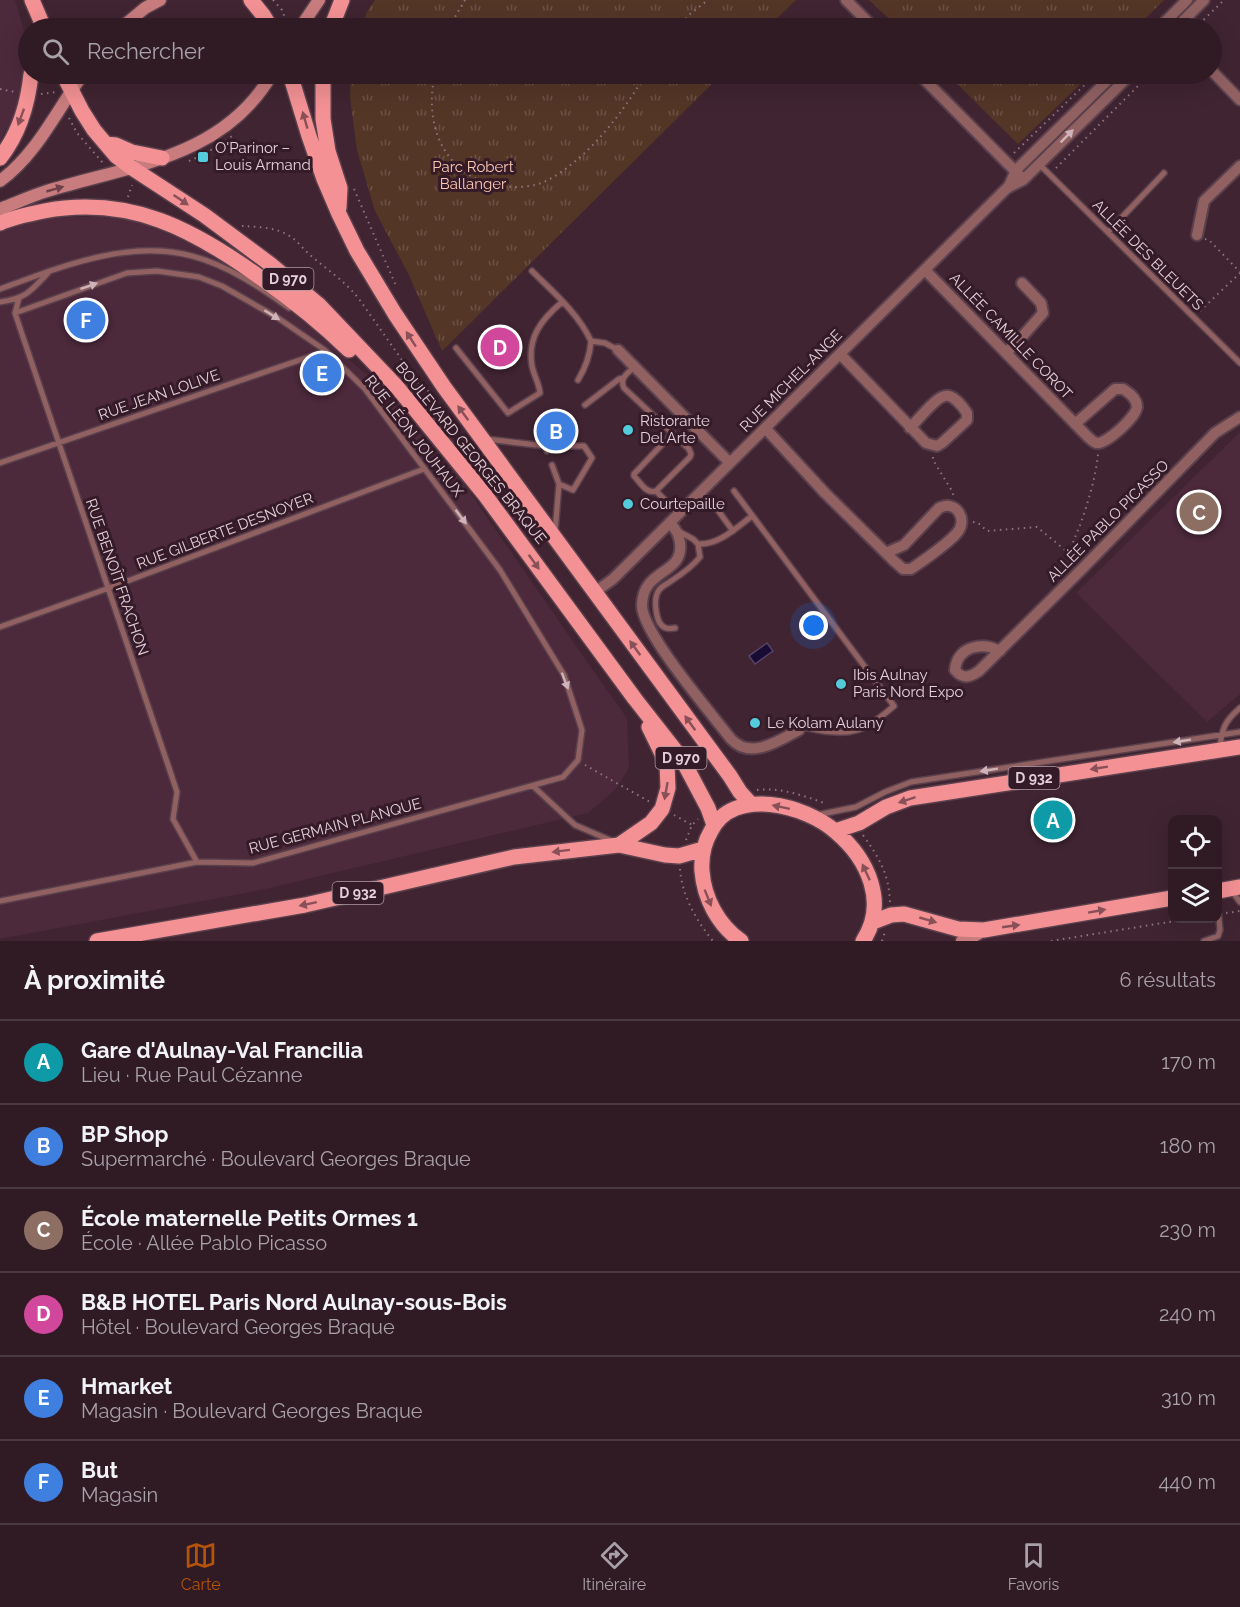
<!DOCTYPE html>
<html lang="fr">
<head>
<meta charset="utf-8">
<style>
  :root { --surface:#301b25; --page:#3c2832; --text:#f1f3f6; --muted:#a8a1a7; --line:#4b3942; --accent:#b45309 }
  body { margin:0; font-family:Raleway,sans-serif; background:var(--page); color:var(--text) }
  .controls { position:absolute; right:18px; bottom:18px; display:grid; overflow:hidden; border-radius:12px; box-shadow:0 6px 24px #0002 }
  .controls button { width:54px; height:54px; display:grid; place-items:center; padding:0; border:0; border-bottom:2px solid var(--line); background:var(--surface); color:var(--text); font:30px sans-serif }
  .you { position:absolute; left:814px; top:626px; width:21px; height:21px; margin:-15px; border:4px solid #fff; border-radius:50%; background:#1a73e8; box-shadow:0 0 0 9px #1a73e833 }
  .badge { display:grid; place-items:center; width:39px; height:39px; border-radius:50%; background:var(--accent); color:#fff; font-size:20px; font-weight:700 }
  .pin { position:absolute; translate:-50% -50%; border:3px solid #fff; box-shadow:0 2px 6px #0006 }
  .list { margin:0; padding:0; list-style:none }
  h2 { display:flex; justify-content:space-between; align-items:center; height:78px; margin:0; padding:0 24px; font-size:26px }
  h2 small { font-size:20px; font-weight:400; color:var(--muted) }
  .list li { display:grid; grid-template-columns:39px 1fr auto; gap:18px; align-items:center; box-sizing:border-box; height:84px; padding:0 24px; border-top:2px solid var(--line) }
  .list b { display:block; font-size:22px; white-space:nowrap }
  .list p { margin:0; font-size:20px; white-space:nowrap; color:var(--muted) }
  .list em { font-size:20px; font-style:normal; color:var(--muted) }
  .icon { flex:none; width:33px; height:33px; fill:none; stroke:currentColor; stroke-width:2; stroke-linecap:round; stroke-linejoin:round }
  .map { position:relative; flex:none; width:1240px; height:941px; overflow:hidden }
  .search { position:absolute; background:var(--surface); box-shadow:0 6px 24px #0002; left:18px; right:18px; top:18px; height:66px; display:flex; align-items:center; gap:15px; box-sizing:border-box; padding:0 21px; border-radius:33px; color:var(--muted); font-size:22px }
  .sheet { height:582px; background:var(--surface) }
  nav { display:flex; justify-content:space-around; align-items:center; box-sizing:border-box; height:84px; border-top:2px solid var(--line); background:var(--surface); font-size:16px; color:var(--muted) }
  nav a { display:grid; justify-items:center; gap:3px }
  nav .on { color:var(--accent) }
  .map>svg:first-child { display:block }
</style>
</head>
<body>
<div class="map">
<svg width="1240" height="941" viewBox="0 0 1240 941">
  <defs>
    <pattern id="park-tufts" width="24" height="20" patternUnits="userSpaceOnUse" patternTransform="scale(1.5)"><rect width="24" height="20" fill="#543627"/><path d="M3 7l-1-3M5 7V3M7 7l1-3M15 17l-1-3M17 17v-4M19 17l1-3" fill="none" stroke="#6c5246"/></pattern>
  </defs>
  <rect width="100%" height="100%" fill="#402431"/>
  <!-- built -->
  <path fill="#4c293b" d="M0,0H15L25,34V59L23,78L16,111L0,141Z
    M114,216L168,229L207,249L295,315L372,379L464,484L599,679L627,718L629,768L615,790L588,813L261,890L0,939V231L46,218Z
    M1240,432V694L1207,722L1076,593Z"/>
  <!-- park -->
  <path fill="url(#park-tufts)" d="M375,0H796L767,28H361L367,12Z
    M869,0H1164L1136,28H899Z
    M351,74H722L442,351L408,273L375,211L357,150L350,97Z
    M947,74H1091L1018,144Z"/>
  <!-- water -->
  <path fill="#190a36" stroke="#564567" stroke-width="1.5" d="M767,643L773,651L755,664L749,656Z"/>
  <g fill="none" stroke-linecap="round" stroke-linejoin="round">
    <!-- service casing -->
    <g stroke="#5a404c" stroke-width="8">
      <path id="service" d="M1039,164L1240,363
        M1108,232L1164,173
        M532,271C553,292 578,313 591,341L605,343L618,350
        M0,289C60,267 128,239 192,256C227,265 260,287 289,308
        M19,298L15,313C68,473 124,632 177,792L173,819L197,862
        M0,302C26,298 30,292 48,273
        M456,348L508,413L540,393C539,383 534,376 532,366C527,337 542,319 562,302
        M634,367C628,373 619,378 624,388L689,449L691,454L690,457L656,491C646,494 641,483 634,476V474L672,434
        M578,380C586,367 590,356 591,341
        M585,405L619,379L623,378
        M486,439L545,446L547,451
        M0,463L326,351
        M552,465L559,484L555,532
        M559,484L573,490L592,458L584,446H561
        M656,491L678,513
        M734,491L894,706C883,715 871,726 857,730C841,735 821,731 804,727L799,730
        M717,509L733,531
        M678,531L693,539L698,544C719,545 736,528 752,516
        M0,627L109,588L424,469
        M675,628C673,628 668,629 666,628C655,625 653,598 659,590C662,586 667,584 671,581C682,574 692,567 700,557L698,544
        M1220,747C1222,728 1225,721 1240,708
        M533,786L575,825L612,841
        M817,815L856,807L885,792L911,782L1240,732
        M1231,890L1240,902
        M0,901L197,862L253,863L563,777L578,760L582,730L564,675L500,570L365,389L326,351L278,318L222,286L199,277L157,271L127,273L15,313
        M1204,941L1218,936L1220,930L1218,909"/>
    </g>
    <!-- minor casing -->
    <g stroke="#5a404c" stroke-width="14">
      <path id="minor" d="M846,0L874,28
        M1159,28L1187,0
        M1176,28L1204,0
        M1212,71L1240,100
        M919,74L1020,176
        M1008,188L1016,170L1114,74
        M1197,235L1204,201L1240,166
        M925,270L1088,437C1089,438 1094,442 1096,443C1106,445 1136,417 1137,407C1137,398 1129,393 1123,389H1115L1075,424
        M618,350L730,463
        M1006,353L1020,339L1043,313L1041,303L1022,283
        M840,354L926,443L937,446L942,443L967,420V413C963,407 953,394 945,396C936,397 917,421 910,428
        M765,428L825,493L894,561L903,569H911C924,560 945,546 956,534C969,521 957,499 939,508L904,545L886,553
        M670,523C676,529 679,534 680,543C683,567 661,569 649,584C644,590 642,599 642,606C643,634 711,713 731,739C750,760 779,741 799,730
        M595,592L613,579L1007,188L1023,180L1131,74
        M1000,651C981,641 957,647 955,670C963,680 970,677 979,671L1081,570L1215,433L1240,417"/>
    </g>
    <!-- secondary casing -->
    <g stroke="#5a404c" stroke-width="15">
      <path id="secondary" d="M121,28L145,8L160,0
        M300,28L319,0
        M0,181C37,154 57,110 83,74
        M0,209C16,203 31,196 47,191C131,165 223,158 272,74
        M962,941L971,938L984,930"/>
    </g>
    <!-- primary casing -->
    <g stroke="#5a404c" stroke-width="18">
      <path id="primary" d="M32,0L44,28
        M251,0L263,15L271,28
        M331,28L342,0
        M63,74L82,111L94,130L116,156L132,168L204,215L270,264L319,305L397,387L485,495L635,699L682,759L708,808L714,825
        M290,74L309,136L324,179L339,214L357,251L395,314L444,387L730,776L740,792L750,803
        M323,74V119L328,151L340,188L339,208
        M106,144L116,145L132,152L162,158
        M0,158C19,134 28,103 31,74
        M0,223C14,217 29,214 44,211C130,195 193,229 261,278C292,300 322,324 349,350
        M835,831L859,823L886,807L910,798L1240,747
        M619,845L651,823L662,809L668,788L667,764L649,727
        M1218,891L1240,887
        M873,922L891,915L904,914L958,929L984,930L1172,898
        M97,941L305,905L514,857L619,845L665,855L679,856L703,849
        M741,941C718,925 704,898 702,871C701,857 704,843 711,831C733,786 806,805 836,832C868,859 888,903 863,941"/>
    </g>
    <!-- path -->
    <path stroke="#8d7680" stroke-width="2" stroke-dasharray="1.5 4.5" stroke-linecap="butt" d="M273,0L282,10L288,26
      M451,28L455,17L465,0
      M678,28L690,14L708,0
      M1143,28L1148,23
      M1195,28L1224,0
      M435,74C423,126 445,179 503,186C517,188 535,187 548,180C589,158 623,112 646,74
      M0,89L15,92
      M41,94L56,92
      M69,118L77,133L103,163
      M1014,153L1096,74
      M189,161L205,154L235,134
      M1056,168L1150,74
      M354,189L397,288
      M128,197L132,185
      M242,226C257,227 275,227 288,235C297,240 302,248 309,254C326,269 345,281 359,299L421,387L430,392
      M1205,239L1209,240L1240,272
      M1200,311L1240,273
      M933,457V460L952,491L954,497
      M973,522L978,523L987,531L1037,527L1070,554L1074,561
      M1070,554C1072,544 1075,537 1079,528C1087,506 1096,477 1098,454
      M585,765L650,802
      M757,790C781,787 804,796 827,804
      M674,815L692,825
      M863,835C879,858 889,873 890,903
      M686,840L692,825L698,819
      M680,869C682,896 696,920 713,941
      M1226,913L1240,911
      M882,941L885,932
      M1051,941L1194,918"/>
    <!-- service -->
    <use href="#service" stroke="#916162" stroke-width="5"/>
    <!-- minor -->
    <use href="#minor" stroke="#916162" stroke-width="10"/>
    <!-- secondary -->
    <use href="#secondary" stroke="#c97c7e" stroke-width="12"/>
    <!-- primary -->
    <use href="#primary" stroke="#f39194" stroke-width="15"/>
  </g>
  <!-- one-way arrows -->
  <defs><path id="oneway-solid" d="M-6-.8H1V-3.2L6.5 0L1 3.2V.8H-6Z" transform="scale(1.5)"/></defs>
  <g fill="#8a5058">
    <use href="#oneway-solid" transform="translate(21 117) rotate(110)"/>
    <use href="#oneway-solid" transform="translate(305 120) rotate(-106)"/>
    <use href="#oneway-solid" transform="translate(181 200) rotate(34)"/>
    <use href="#oneway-solid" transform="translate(411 339) rotate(-123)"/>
    <use href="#oneway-solid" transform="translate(463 413) rotate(-126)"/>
    <use href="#oneway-solid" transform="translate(534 562) rotate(54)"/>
    <use href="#oneway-solid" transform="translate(635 648) rotate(-126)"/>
    <use href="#oneway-solid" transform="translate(690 723) rotate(-126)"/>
    <use href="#oneway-solid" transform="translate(1099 768) rotate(171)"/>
    <use href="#oneway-solid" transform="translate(666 791) rotate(100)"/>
    <use href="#oneway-solid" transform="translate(907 800) rotate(162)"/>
    <use href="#oneway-solid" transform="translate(781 807) rotate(-168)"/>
    <use href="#oneway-solid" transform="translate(561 851) rotate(173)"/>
    <use href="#oneway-solid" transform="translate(866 872) rotate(-115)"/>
    <use href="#oneway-solid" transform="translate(708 898) rotate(68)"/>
    <use href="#oneway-solid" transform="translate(308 904) rotate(168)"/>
    <use href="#oneway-solid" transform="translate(1097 911) rotate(-10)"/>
    <use href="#oneway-solid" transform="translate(928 920) rotate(16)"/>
    <use href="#oneway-solid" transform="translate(1011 926) rotate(-8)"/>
  </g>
  <g fill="#ceb4ba">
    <use href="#oneway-solid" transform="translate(1067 136) rotate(-45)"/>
    <use href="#oneway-solid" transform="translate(89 286) rotate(-19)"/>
    <use href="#oneway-solid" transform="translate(272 315) rotate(32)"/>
    <use href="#oneway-solid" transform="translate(461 517) rotate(53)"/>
    <use href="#oneway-solid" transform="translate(565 681) rotate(69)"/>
    <use href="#oneway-solid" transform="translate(1182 741) rotate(171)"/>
    <use href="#oneway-solid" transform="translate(989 770) rotate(171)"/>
  </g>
  <use fill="#70414a" href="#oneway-solid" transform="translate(55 189) rotate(-16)"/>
  <!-- markers -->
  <g fill="#53cbdb" stroke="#351a27" stroke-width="2">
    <rect x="197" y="151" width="12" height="12" rx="3"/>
    <circle cx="628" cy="430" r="6"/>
    <circle cx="628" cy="504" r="6"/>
    <circle cx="841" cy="684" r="6"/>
    <circle cx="755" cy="723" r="6"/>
  </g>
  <g text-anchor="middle" stroke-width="6" stroke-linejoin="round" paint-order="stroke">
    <!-- shield labels -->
    <g fill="#351a27" stroke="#af99a3" stroke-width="1.5">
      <rect x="262.5" y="268" width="51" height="22" rx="4.5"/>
      <rect x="655.5" y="747" width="51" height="22" rx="4.5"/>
      <rect x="1008.5" y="767" width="51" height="22" rx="4.5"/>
      <rect x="332.5" y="882" width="51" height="22" rx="4.5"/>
    </g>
    <g font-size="14" font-weight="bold" fill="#e3d0d8">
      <text x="288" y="284">D 970</text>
      <text x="681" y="763">D 970</text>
      <text x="1034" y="783">D 932</text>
      <text x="358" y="898">D 932</text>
    </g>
    <!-- poi labels -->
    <g font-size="15" fill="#e3d0d8" stroke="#351a27" text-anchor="start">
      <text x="215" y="153">O'Parinor –<tspan x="215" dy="17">Louis Armand</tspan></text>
      <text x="640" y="426">Ristorante<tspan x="640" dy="17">Del Arte</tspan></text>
      <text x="640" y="509">Courtepaille</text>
      <text x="853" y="680">Ibis Aulnay<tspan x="853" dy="17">Paris Nord Expo</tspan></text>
      <text x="767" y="728">Le Kolam Aulany</text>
    </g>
    <!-- park labels -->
    <g font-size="15" fill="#fcc9b1" stroke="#351a27">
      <text x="473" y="172">Parc Robert<tspan x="473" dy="17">Ballanger</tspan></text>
    </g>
    <!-- street labels -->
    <g font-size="15" fill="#e3d0d8" stroke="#351a27">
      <text transform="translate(1148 255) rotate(45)" y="5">ALLÉE DES BLEUETS</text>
      <text transform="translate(1011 336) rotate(46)" y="5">ALLÉE CAMILLE COROT</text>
      <text transform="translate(791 381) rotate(-45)" y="5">RUE MICHEL-ANGE</text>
      <text transform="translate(159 395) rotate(-19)" y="5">RUE JEAN LOLIVE</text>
      <text transform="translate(414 436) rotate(52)" y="5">RUE LÉON JOUHAUX</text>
      <text transform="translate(471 453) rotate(51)" y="5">BOULEVARD GEORGES BRAQUE</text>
      <text transform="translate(1108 521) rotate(-45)" y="5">ALLÉE PABLO PICASSO</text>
      <text transform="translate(225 531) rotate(-21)" y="5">RUE GILBERTE DESNOYER</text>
      <text transform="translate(117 577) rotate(71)" y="5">RUE BENOÎT FRACHON</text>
      <text transform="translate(335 826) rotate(-15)" y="5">RUE GERMAIN PLANQUE</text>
    </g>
  </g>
</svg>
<div class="controls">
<button><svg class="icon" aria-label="locate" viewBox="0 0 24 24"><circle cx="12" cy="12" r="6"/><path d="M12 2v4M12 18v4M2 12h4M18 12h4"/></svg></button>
<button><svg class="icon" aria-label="layers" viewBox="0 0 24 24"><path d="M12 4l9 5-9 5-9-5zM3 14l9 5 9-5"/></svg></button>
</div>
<div class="you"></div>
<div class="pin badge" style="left:1053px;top:820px;background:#0f9aa8">A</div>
<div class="pin badge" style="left:556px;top:431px;background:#3f7fe0">B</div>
<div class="pin badge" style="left:1199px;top:512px;background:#8d6e63">C</div>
<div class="pin badge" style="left:500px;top:347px;background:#d1479c">D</div>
<div class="pin badge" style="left:322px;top:373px;background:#3f7fe0">E</div>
<div class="pin badge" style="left:86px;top:320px;background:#3f7fe0">F</div>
<div class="search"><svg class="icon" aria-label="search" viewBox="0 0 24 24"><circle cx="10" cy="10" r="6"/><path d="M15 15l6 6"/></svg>Rechercher</div>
</div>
<section class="sheet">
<h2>À proximité<small>6 résultats</small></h2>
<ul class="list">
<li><span class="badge" style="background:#0f9aa8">A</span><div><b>Gare d'Aulnay-Val Francilia</b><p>Lieu · Rue Paul Cézanne</p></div><em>170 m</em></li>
<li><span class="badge" style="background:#3f7fe0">B</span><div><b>BP Shop</b><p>Supermarché · Boulevard Georges Braque</p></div><em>180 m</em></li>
<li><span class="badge" style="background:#8d6e63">C</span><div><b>École maternelle Petits Ormes 1</b><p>École · Allée Pablo Picasso</p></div><em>230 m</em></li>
<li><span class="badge" style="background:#d1479c">D</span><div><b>B&amp;B HOTEL Paris Nord Aulnay-sous-Bois</b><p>Hôtel · Boulevard Georges Braque</p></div><em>240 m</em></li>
<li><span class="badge" style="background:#3f7fe0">E</span><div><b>Hmarket</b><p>Magasin · Boulevard Georges Braque</p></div><em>310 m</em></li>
<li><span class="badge" style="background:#3f7fe0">F</span><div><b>But</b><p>Magasin</p></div><em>440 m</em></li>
</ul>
</section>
<nav>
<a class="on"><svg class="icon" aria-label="map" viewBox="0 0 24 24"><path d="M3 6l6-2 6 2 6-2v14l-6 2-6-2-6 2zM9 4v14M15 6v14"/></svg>Carte</a>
<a><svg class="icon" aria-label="directions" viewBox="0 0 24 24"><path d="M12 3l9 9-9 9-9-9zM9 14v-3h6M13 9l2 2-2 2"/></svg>Itinéraire</a>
<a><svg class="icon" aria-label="saved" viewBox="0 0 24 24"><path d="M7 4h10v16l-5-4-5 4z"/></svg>Favoris</a>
</nav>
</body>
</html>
